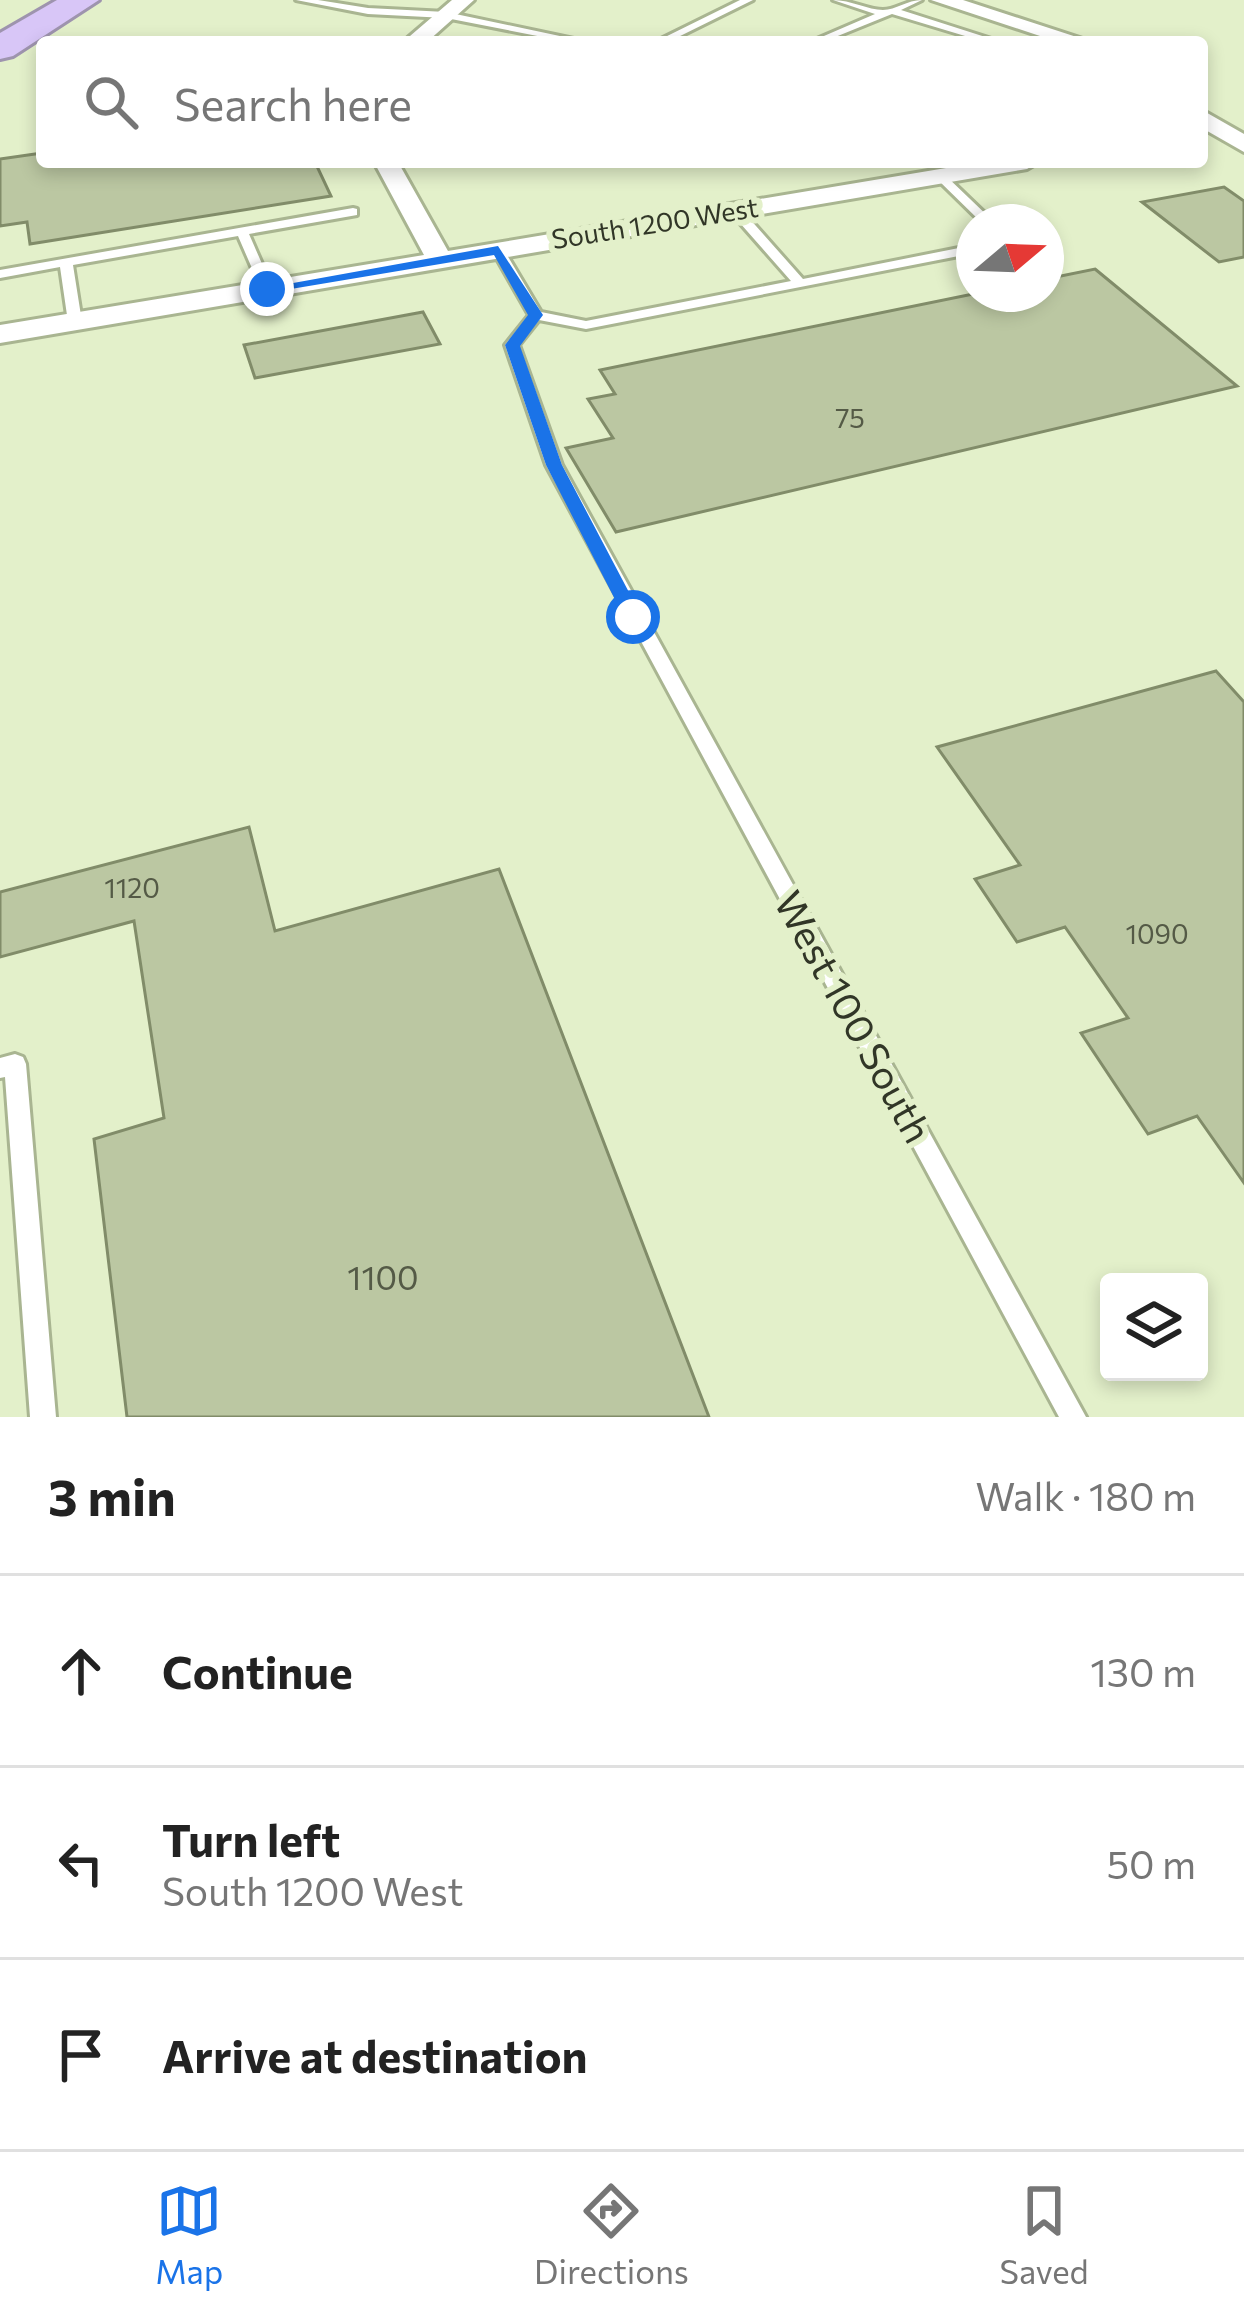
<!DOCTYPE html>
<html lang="en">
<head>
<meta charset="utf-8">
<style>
  :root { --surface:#fff; --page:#f2f2f2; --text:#222; --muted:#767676; --line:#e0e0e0; --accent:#1a73e8 }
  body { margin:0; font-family:Commissioner,sans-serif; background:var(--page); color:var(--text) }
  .controls { position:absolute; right:36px; bottom:36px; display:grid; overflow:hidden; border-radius:12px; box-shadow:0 6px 18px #0003 }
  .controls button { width:108px; height:108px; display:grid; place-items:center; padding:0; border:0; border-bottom:3px solid var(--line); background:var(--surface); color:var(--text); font:60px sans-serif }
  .compass { position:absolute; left:956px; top:204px; width:108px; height:108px; border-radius:50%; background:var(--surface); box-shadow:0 6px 18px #0003; rotate:71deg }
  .stop { position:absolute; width:36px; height:36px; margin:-27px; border:9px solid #1a73e8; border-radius:50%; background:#fff }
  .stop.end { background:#1a73e8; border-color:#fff; box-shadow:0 3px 12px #0008 }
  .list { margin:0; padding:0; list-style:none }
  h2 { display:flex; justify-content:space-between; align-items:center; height:156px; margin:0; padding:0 48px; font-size:51px }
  h2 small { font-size:39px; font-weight:400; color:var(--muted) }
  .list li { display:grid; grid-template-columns:78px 1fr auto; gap:36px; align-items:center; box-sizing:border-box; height:192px; padding:0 48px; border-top:3px solid var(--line) }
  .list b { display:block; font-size:45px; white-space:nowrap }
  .list p { margin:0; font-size:39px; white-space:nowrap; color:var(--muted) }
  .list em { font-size:39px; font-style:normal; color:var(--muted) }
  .icon { flex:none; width:66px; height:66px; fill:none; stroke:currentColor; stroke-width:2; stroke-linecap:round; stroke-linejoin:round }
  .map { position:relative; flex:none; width:1244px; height:1417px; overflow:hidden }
  .search { position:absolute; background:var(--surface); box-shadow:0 6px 18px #0003; left:36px; right:36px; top:36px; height:132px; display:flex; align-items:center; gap:30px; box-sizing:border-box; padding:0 42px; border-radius:12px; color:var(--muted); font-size:45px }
  .sheet { height:732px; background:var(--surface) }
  nav { display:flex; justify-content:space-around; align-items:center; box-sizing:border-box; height:168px; border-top:3px solid var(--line); background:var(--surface); font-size:33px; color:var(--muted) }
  nav a { display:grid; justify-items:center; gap:6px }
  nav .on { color:var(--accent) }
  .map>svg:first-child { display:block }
</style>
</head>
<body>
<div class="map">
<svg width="1244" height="1417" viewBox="0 0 1244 1417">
  <rect width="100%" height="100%" fill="#e3f0ca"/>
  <!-- building -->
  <path fill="#bbc7a2" stroke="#818c69" stroke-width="3" d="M42,153V162H315L331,196L30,244L27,222L0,226V159Z
    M1224,187L1244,201V257L1219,262L1142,202Z
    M1095,269L1237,386L616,532L566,448L613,438L588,399L615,394L600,370L973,294H1046V279Z
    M423,312L440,344L255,378L244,345Z
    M1216,671L1244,702V1183L1197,1116L1148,1134L1081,1033L1128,1018L1065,927L1017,942L975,879L1020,865L937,747Z
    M249,827L275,931L499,869L709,1417H127L94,1139L164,1118L134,921L0,957V892Z"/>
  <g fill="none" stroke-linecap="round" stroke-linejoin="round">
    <!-- lane casing -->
    <g stroke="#a9b591" stroke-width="6">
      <path id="lane" d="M296,0H318L368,8L446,12L588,42H568L446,18L368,14Z
        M740,0H753L668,42H655Z
        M833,0C851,0 868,10 883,10C896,10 907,0 922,0L901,10L1001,42H985L892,14L823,42H810L875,14Z
        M936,174H944L994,222H981L936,178Z
        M736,207L740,208L803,279L974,245V253L586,329L539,320L519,345L562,465L1086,1417H1059L546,465L505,345L529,315L492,250L498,246L504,250L541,312L586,321L791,281L732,214V208Z
        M353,208L357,209V215L249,234L273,289L267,293L261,289L238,236L73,265L82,322L75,326L68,322L60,267L0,278V270Z
        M15,1054L23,1057L26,1064L56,1417H30L5,1077L0,1078V1058Z"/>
    </g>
    <!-- street casing -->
    <g stroke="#a9b591" stroke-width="6">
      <path id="street" d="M452,0H474L427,42H403Z
        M931,0H963L1092,42H1058Z
        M1202,110L1244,134V152L1202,128Z
        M374,162H398L448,251L982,162H1039L1027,169L0,343V325L424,255Z"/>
    </g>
    <!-- highway casing -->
    <g stroke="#9e94ae" stroke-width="6">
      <path id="highway" d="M57,0H99L13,56L0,59V33Z"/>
    </g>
    <!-- lane -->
    <use href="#lane" fill="#fff" fill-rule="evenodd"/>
    <!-- street -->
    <use href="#street" fill="#fff" fill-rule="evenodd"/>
    <!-- highway -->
    <use href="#highway" fill="#d8c6f7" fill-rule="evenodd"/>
  </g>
  <!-- route -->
  <path fill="#1a73e8" d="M498,246L543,315L520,346L562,465L642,617L640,621L624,617L546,465L505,345L528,315L494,255L267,293L260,289Z"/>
  <g text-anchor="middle" stroke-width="12" stroke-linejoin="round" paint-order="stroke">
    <!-- far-street labels -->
    <g font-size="27" fill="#313627" stroke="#e3f0ca">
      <text transform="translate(655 224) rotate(-9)" y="9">South 1200 West</text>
    </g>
    <!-- number labels -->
    <g font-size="27" fill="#545a46">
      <text x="850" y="428">75</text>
      <text x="132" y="898">1120</text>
      <text x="1157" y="944">1090</text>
    </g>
    <!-- near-number labels -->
    <g font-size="33" fill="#545a46">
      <text x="383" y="1290">1100</text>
    </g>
    <!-- near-street labels -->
    <g font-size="39" fill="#313627" stroke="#e3f0ca">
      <text transform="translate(853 1017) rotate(61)" y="14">West 100 South</text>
    </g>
  </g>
</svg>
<div class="controls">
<button><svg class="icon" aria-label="layers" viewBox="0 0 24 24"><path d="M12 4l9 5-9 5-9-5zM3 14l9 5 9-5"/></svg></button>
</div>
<svg class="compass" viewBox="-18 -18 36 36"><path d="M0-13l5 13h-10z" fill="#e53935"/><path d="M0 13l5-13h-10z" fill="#767676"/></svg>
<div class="stop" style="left:633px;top:617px"></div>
<div class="stop end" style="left:267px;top:289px"></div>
<div class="search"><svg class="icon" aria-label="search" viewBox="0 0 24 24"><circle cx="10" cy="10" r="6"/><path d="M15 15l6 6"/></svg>Search here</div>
</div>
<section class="sheet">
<h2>3 min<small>Walk · 180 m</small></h2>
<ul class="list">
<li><svg class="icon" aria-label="ahead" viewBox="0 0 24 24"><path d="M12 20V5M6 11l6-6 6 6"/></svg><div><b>Continue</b></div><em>130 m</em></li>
<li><svg class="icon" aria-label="left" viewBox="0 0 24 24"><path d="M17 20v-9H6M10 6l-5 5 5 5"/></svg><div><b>Turn left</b><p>South 1200 West</p></div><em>50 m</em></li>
<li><svg class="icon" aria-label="arrive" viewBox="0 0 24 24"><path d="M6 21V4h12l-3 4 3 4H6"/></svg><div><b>Arrive at destination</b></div></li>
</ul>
</section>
<nav>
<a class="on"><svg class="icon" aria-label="map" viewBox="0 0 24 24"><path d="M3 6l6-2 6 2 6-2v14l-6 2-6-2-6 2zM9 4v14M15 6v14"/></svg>Map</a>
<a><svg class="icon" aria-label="directions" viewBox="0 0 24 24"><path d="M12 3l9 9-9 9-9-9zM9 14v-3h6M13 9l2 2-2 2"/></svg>Directions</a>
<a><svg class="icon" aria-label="saved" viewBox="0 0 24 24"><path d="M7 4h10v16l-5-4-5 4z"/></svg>Saved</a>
</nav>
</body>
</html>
